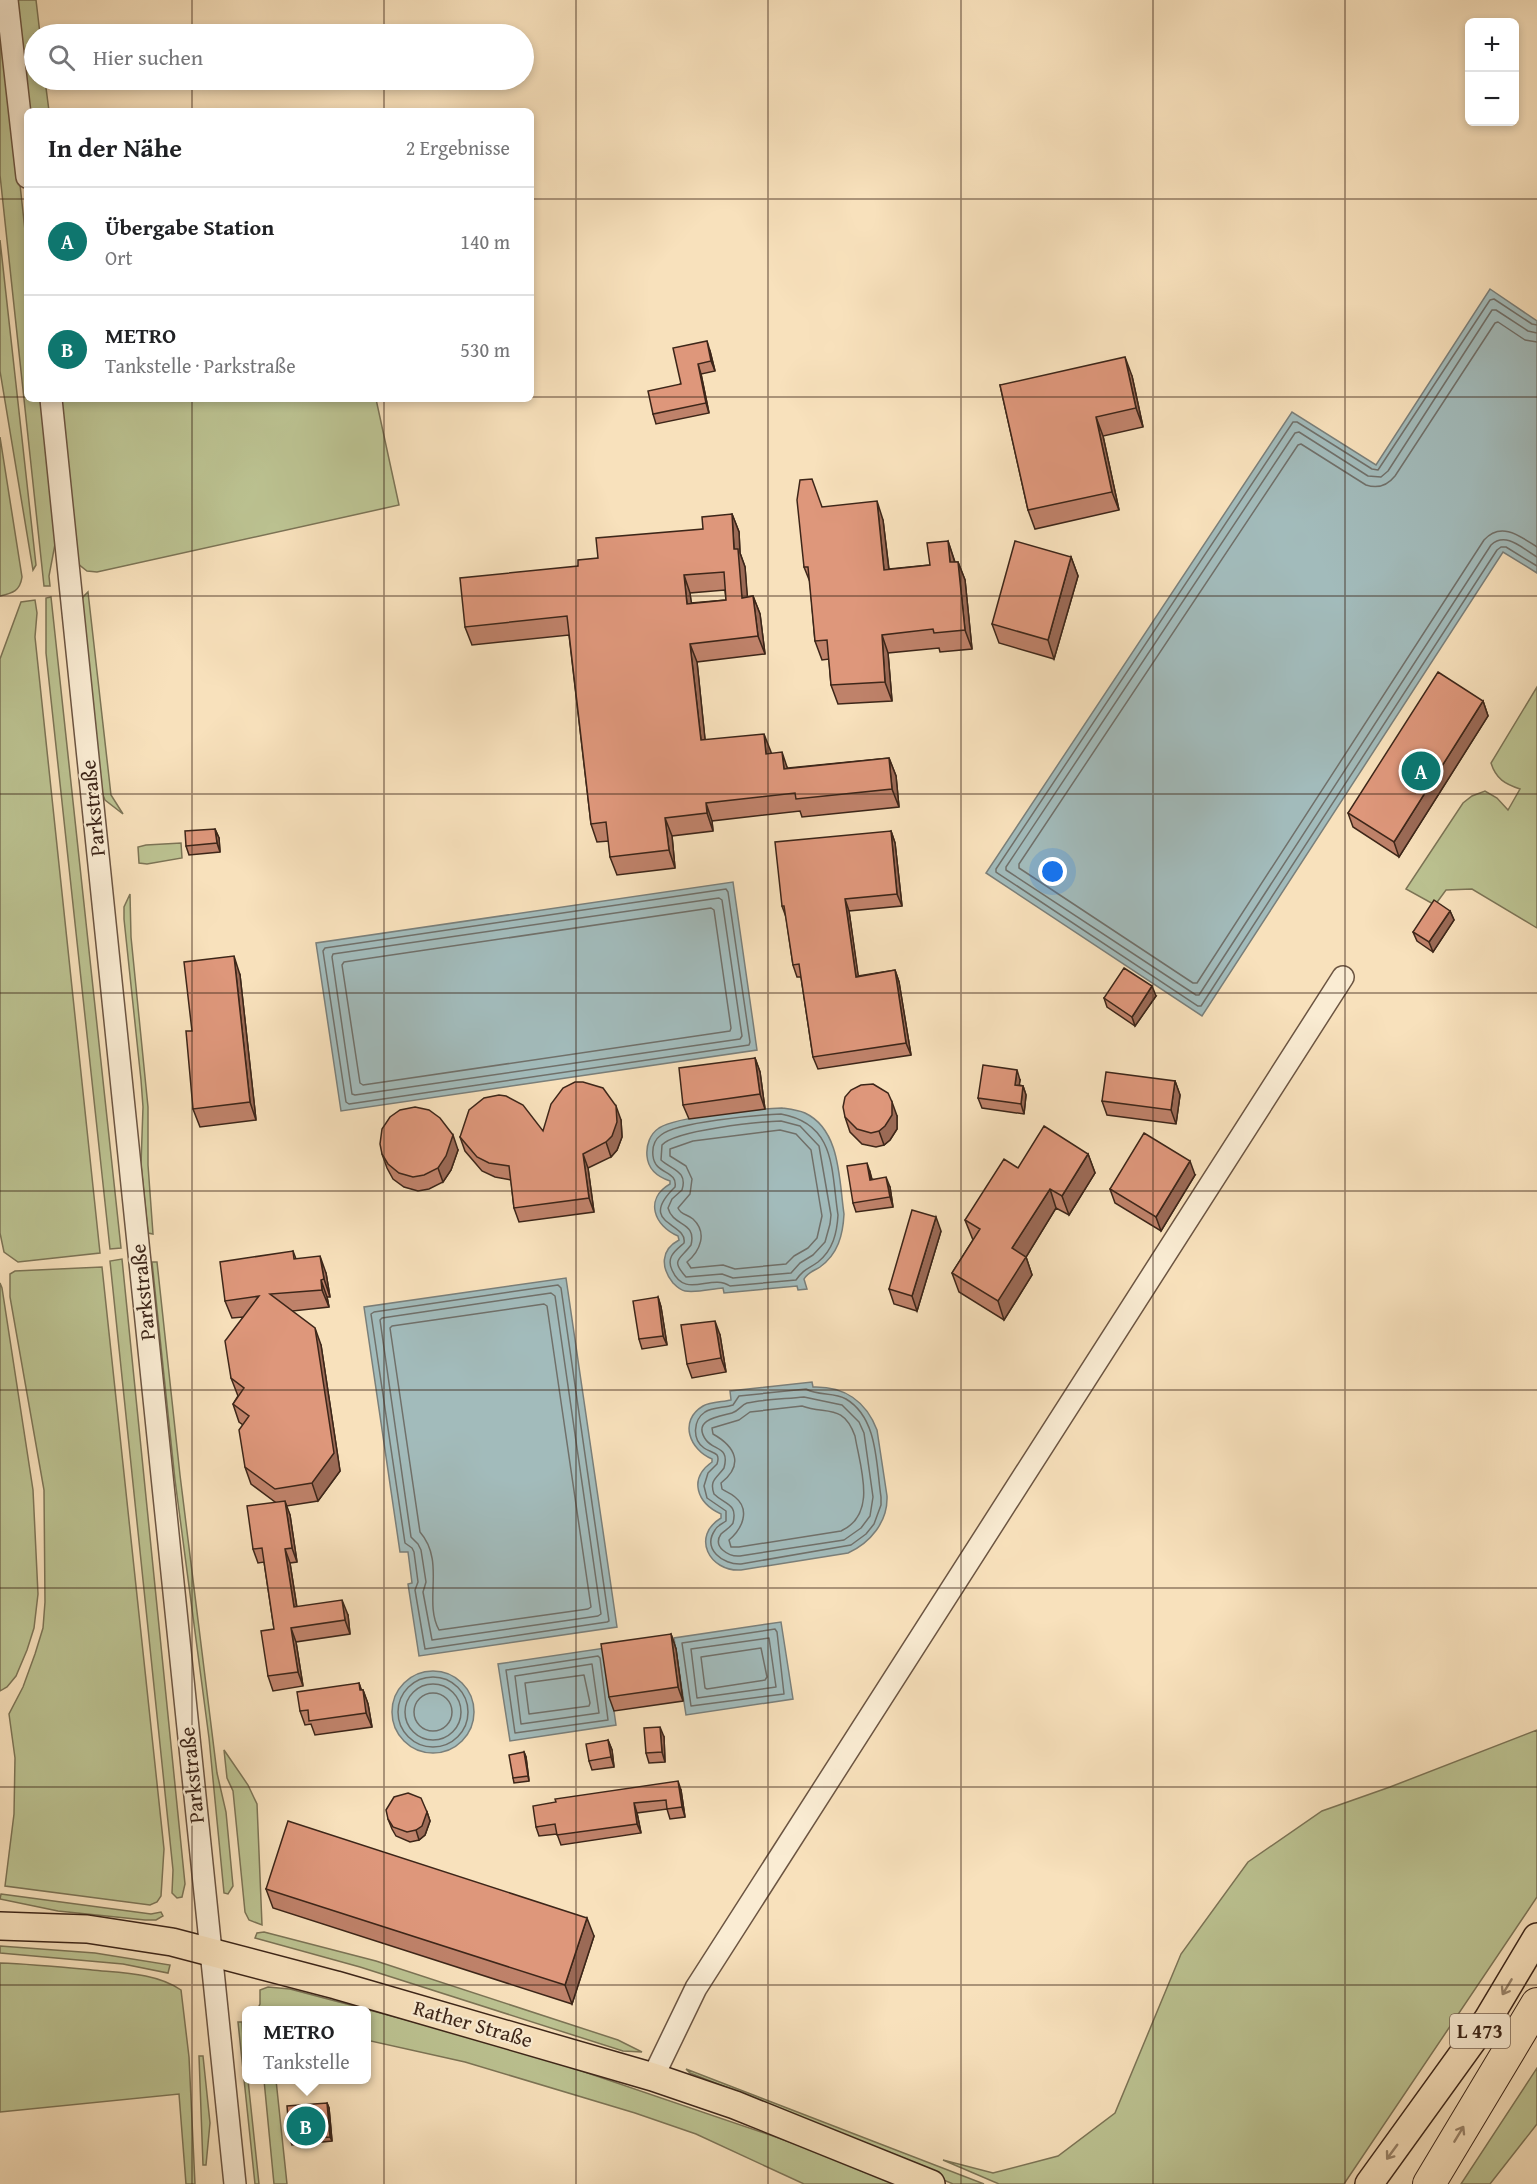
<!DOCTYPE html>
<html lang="de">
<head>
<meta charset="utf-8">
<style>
  :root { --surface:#fff; --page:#f2f2f2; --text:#202124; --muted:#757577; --line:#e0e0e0; --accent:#0f766e }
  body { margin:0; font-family:"Gentium Book Plus",serif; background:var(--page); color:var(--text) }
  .controls { position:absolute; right:18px; top:18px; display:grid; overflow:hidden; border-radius:9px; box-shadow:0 3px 9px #0003 }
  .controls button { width:54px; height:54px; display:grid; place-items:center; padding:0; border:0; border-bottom:2px solid var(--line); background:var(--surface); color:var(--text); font:30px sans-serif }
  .you { position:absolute; left:1053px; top:872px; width:21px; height:21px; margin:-15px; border:4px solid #fff; border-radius:50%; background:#1a73e8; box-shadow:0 0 0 9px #1a73e833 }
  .badge { display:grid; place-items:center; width:39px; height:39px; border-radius:50%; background:var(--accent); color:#fff; font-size:20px; font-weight:700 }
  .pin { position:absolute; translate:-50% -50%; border:3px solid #fff; box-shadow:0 2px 6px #0006 }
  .popup { position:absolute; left:242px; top:2006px; width:129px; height:78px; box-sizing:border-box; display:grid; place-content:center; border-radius:9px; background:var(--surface); filter:drop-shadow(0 2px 4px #0005); font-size:20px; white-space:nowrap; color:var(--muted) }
  .popup b { font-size:22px; color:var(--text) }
  .popup::after { content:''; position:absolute; left:50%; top:100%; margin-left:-12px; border:12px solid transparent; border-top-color:var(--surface) }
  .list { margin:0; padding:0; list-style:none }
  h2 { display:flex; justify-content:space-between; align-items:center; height:78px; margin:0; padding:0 24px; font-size:26px }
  h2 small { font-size:20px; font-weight:400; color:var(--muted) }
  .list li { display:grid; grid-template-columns:39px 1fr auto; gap:18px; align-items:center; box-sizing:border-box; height:108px; padding:0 24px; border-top:2px solid var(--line) }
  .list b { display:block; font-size:22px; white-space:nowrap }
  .list p { margin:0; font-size:20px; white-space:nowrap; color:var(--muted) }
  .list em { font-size:20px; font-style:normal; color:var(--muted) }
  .icon { flex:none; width:33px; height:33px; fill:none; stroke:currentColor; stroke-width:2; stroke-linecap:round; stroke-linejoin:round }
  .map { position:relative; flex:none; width:1537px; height:2184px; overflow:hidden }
  .search { position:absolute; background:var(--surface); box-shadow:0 3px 9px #0003; left:24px; top:24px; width:510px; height:66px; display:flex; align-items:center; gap:15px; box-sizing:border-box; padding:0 21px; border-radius:33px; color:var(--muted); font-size:22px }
  .panel { position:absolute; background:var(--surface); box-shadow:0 3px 9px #0003; left:24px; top:108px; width:510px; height:294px; border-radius:9px }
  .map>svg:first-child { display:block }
</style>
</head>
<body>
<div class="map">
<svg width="1537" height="2184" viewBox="0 0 1537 2184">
  <rect width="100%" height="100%" fill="#f8e1bc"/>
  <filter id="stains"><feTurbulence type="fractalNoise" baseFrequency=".00333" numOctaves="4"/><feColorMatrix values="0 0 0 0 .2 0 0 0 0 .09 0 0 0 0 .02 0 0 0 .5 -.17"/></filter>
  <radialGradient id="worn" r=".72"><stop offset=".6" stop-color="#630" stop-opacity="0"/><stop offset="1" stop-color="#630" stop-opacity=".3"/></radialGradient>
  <!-- green -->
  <path fill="#bcc392" stroke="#7c7456" stroke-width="1.5" d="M0,0L27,249V399H43L56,539L49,576L50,586H44L0,175Z
    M16,0H36L40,34H34V80H45L49,111H28Z
    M0,240L36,565L33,570L0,371Z
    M61,399H376L399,505L97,572L87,571L77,563Z
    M0,437L22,577C20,591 13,593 0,596Z
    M88,592L111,795L123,814L105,800L101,790L80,606L83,597Z
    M51,597L121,1248L110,1249L46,653V598Z
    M35,600L37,613L35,637L100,1253L18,1262L4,1252L0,1233V659L21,602Z
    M1537,687V928L1472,889L1446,890L1435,905L1406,889L1463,803L1472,796L1485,791L1497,798L1508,810L1520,789C1505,784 1496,779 1491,763Z
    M181,843L182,858L147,864L139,863L138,847L146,845Z
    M130,894L131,937L148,1107V1165L153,1234L148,1233L141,1165L143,1107L141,1080L124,919V907Z
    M122,1259L185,1884L182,1897L177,1898L172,1893L173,1870L110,1261Z
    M152,1262H157L180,1475L217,1773L226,1812L233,1886L228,1894L224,1893L209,1738L175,1480Z
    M102,1267L164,1849L161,1896L157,1902L150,1905L5,1886L14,1814L15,1758L9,1714L23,1687L35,1654L43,1628L45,1602L44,1490L10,1297V1274L15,1271Z
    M0,1283L2,1288L33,1490L38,1594L34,1628L27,1650L16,1676L7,1687L0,1691Z
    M1537,1730V1897L1344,2184H999L943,2160L993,2173L1058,2156L1115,2113L1181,1954L1248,1862L1322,1811L1390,1787Z
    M224,1750L248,1785L257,1804L262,1925L249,1920L245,1912L233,1791L227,1778Z
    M1,1894L151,1914L161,1912L163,1916L156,1920H145L58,1911L0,1899Z
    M264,1932L376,1961L618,2040L642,2052L623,2051L360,1967L255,1938L257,1933Z
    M0,1946L95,1953L170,1965L168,1973L123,1964L0,1953Z
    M0,1963C31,1964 61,1967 92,1970C122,1973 156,1973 181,1990L189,2057L195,2184H186L179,2094L0,2112Z
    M268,1987L290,1989L520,2050L773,2136L905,2184H804L696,2134L635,2113L465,2062L366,2040V2010H257L260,2004V1990Z
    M238,2022H242L246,2080H248L259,2184H255Z
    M199,2056H203L210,2123L206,2165H203Z
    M1537,2068V2124L1490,2184H1461Z
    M686,2069L984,2184H953L818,2127L774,2106L690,2073Z
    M264,2080H276L287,2184H274Z"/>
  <!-- water -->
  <path fill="#a2bbbb" stroke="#7a7f7a" stroke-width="1.5" d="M1490,289L1537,321V573L1503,552L1202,1016L986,873L1292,412L1376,465Z
    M733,882L757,1050L341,1111L316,943Z
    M782,1108C789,1109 798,1110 805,1113C841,1130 839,1181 844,1214C843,1235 838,1254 820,1267C814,1271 808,1272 804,1279L807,1289L798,1290L797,1286L724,1293L723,1288C711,1289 696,1293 685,1291C680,1290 677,1287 673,1283C661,1268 660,1250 679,1240L678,1236C654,1226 644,1199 670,1184V1181C658,1177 648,1169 647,1156C646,1145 650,1134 659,1128C678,1116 757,1109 782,1108Z
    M566,1278L617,1627L419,1656L408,1584L412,1583L408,1552H400L364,1307Z
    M812,1382L813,1387C844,1386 866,1401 877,1430L887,1496C888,1522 870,1543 848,1553L741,1570C709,1572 691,1536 721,1518V1514C697,1503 688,1479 712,1462V1459C690,1450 678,1421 703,1406C710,1402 722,1402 731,1400L730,1391Z
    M781,1622L793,1699L686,1715L674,1638Z
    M605,1648L616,1725L510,1741L498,1664Z
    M392 1712a41 41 0 1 1 82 0a41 41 0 1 1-82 0Z"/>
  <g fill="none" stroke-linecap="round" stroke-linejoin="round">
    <!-- shore -->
    <path stroke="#70706a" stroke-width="1.5" d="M1537,325L1532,324L1494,299L1490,300L1378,470L1372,469L1297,422H1293L996,869V872L1198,1006H1201L1497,550L1501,547H1506L1537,566
      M1537,333L1528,331L1496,310H1492L1388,471L1381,477L1368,476L1299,432L1295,433L1006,867V870L1196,995H1199L1491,545C1506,531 1523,549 1537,557
      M1537,342L1525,340L1498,322L1495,323L1395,476C1387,486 1378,489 1366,485L1301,444L1298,445L1019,864V868L1193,983H1197L1484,540C1501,521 1520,536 1537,547
      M726,889L728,892L750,1042L749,1045L349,1104L346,1102L323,951L325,948Z
      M719,898L722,900L742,1036L740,1039L355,1095L352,1094L332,957L333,954Z
      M711,908L714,910L731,1028L730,1031L363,1085L360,1083L342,965L344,962Z
      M781,1114C836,1124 831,1169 838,1215C837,1233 833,1250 818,1262C807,1270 805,1268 796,1280L730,1286C711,1273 685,1300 672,1270C666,1257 675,1251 684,1243C688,1222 636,1225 675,1187C678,1170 655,1175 653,1156C652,1147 654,1140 661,1135C676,1122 758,1115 781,1114Z
      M781,1121L800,1126L819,1146L831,1215L830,1224L825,1242L813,1255L800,1263L791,1273L733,1278L722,1274L686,1277C670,1259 680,1260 691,1245C697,1221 673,1227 668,1208L672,1199L682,1190C688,1171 672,1170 661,1160L662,1145C675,1130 759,1122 781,1121Z
      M780,1130L796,1134L811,1150L822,1216L817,1238L808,1248L794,1256L786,1264L735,1269L723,1265L691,1268L687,1262C700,1251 708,1233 693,1219C687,1214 681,1215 678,1208L690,1194L692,1179L686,1166L670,1156V1149L693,1141Z
      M558,1285L561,1288L609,1621L607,1622L425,1649L415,1590L418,1582L414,1552L412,1548L405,1543L371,1314L374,1312Z
      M551,1293L555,1296L601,1614L598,1616L432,1640L423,1592L426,1582L421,1550L418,1544L411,1537L380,1320L382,1318Z
      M544,1304L547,1306L591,1607L588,1609L439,1630C423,1601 446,1562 420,1532L390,1328L392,1326Z
      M806,1389C818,1396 834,1392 846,1399C878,1418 876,1464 881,1497V1505L874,1524L866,1534L851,1545L741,1564C723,1565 702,1549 715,1530C717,1526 722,1524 726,1521V1511L707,1498L704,1486L708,1473L717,1464C718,1461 719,1458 717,1455C714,1452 708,1451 704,1448C692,1440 693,1420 705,1412C713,1407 725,1408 733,1405L739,1396Z
      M804,1397L842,1405L859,1422L864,1433L873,1497L870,1516L861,1528L844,1540L740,1556C729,1557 712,1547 721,1534C725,1530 730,1528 733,1523C738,1503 725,1505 714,1494C709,1480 717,1478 724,1468C730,1446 714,1451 706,1440C691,1419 721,1416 732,1413C739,1411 741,1405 747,1403C765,1399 786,1399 804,1397Z
      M802,1406C826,1415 843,1403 855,1436C860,1467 878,1514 841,1531L739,1547H731L729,1540C742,1529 751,1510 735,1497C731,1493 726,1492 722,1489L721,1483C744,1465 736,1447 713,1434L712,1428L739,1420L750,1412Z
      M775,1629L777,1632L784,1694L691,1706L682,1643Z
      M769,1638L776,1687L697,1698L691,1649Z
      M761,1648L767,1677L765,1680L707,1689L705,1688L701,1657Z
      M598,1656L600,1658L608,1720L515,1733L506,1670Z
      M592,1664L599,1713L521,1724L515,1676Z
      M584,1675L590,1703L589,1706L529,1714L525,1683Z
      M398 1712a35 35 0 1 1 70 0a35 35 0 1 1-70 0Z
      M405 1712a28 28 0 1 1 56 0a28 28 0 1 1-56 0Z
      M414 1712a19 19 0 1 1 38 0a19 19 0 1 1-38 0Z"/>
    <!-- minor casing -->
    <g stroke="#6c5542" stroke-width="24">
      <path id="minor" d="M7,0L27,177
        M51,399L235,2184
        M653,2077L696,1988L1343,977"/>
    </g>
    <!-- major casing -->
    <g stroke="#3d2619" stroke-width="30">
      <path id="major" d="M0,1926L87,1929L172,1942L336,1985L653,2077L735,2105L931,2184
        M1369,2184L1488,2019L1537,1937"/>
    </g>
    <!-- highway casing -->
    <g stroke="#3d2619" stroke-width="34">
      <path id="highway" d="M1429,2184L1537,2004"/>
    </g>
    <!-- minor -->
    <use href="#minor" stroke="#faecd3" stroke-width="21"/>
    <!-- major -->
    <use href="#major" stroke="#f8e1bc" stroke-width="27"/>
    <!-- highway -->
    <use href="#highway" stroke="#f8e1bc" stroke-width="32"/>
  </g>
  <!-- wall -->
  <path fill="#bf826a" stroke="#3d2619" stroke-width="1.5" fill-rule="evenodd" d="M710,351L715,371L701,374L709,413L656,424L653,414Z
    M1132,376L1143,427L1103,436L1119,510L1035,529L1028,510L1000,385Z
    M822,507L883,520L889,569L930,565L948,541L955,562H958L965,580L972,649L940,652L939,648L888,653L892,701L838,704L831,685L829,659L822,660L815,641L810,582L804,567Z
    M732,514L739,532L740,553L745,567L747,597L753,596L760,614L765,654L697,662L705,740L771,753L788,768L889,758L896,776L899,807L802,817L800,811L712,821L713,831L672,836L675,868L617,875L610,857L609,841L597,842L591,824L569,635L472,645L465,627L578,566L598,558L703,529ZM725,590L726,600L691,603L690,593Z
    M1071,557L1078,576L1054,659L999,643L992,624Z
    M1483,701L1488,716L1399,857L1353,827L1348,813Z
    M215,829L219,838L220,852L189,855L186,846Z
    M891,831L895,843L902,906L849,911L858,976L895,970L899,982L911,1055L818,1069L813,1057L801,977H797L793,965L786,917L782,906Z
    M1450,911L1454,920L1433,952L1417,941L1413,932Z
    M240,975L256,1120L200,1127L193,1109L192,1031Z
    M1156,996L1135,1026L1107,1007L1104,998Z
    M755,1058L760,1072L765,1109L689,1119L683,1105Z
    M1020,1080L1019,1085L1023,1086L1026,1095L1024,1114L982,1108L978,1098Z
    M1175,1081L1180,1095L1176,1124L1107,1115L1102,1101Z
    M897,1116V1129L890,1140L884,1145L876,1147L862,1144L850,1132L845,1117Z
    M621,1120L622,1137L617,1150L611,1157L588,1168L594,1212L519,1222L514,1208L511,1180L495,1177L482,1171L465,1151L460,1137L543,1131Z
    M458,1150L451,1170L443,1182L429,1189L418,1191L404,1187L393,1179L387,1168L382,1154Z
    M1088,1154L1095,1173L1069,1215L1056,1208L1026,1257L1032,1275L1004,1320L959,1292L952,1273L973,1240L965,1220Z
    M870,1172L872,1179L890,1187L893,1207L856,1212L853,1203Z
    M1195,1175L1161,1231L1115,1203L1110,1189Z
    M941,1231L917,1311L894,1304L889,1289Z
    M293,1251L296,1259L326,1273L330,1297H327L329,1307L292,1311L321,1345L340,1471L318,1501L286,1506L290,1515L297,1562L290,1563L297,1607L348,1615L350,1634L296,1642L303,1686L273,1691L268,1676L274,1629L264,1562L258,1563L253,1549L275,1502L251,1484L245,1467L243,1425L239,1422L233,1404L238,1396L231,1378L243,1317L232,1318L225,1301Z
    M658,1297L661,1307L667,1345L642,1349L639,1339Z
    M720,1335L726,1372L692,1378L687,1364Z
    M671,1634L676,1649L683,1701L614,1711L609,1697Z
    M359,1683L361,1690H363L368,1704L372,1727L315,1735L311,1724L305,1725L300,1711Z
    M664,1737L665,1762L649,1763L646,1753Z
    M608,1740L612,1750L614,1767L592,1770L589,1761Z
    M524,1752L526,1757L529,1781L514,1783L513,1778Z
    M681,1790L685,1817L670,1819L667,1809L637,1813L641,1833L561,1845L557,1834L539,1836L536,1827Z
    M427,1812L430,1821L425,1835L419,1840L410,1842L396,1836L392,1829L388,1819Z
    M266,1889L594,1936L572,2004L273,1908Z
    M327,2103L329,2108L332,2141L292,2145L290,2140Z"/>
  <!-- shaded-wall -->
  <path fill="#9b6a56" stroke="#3d2619" stroke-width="1.5" d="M707,341L710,351L715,371L711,361Z
    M1125,357L1132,376L1143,427L1136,408Z
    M698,364L701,374L709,413L706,403Z
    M1096,417L1103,436L1119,510L1112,492Z
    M877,501L883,520L891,588L884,570Z
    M732,514L739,532L740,553L745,567L749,616L742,598L734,549Z
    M948,541L954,560L957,581L950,562Z
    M1071,557L1078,576L1054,659L1048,640Z
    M958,562L965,580L972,649L965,630Z
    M684,575L690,593L694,622L687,604Z
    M753,596L760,614L765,654L758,636Z
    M882,635L888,653L892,701L885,682Z
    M690,644L697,662L707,758L701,740Z
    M1483,701L1488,716L1399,857L1394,842Z
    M764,734L771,752L773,772L766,754Z
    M782,752L788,770L784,769Z
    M889,758L896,776L899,807L892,789Z
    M706,803L712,821L713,831L707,813Z
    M665,818L672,836L675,868L669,850Z
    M215,829L219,838L220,852L217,843Z
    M891,831L895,843L902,906L897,894Z
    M845,899L849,911L860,988L856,977Z
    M1450,911L1454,920L1433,952L1429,942Z
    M234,956L240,975L256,1120L250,1102Z
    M895,970L899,982L911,1055L906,1043Z
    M1152,986L1156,996L1135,1026L1132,1017Z
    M755,1058L760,1072L765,1109L760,1094Z
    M1017,1070L1020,1080L1018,1094L1015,1085Z
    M1175,1081L1180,1095L1176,1124L1171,1110Z
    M1023,1086L1026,1095L1024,1114L1021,1104Z
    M892,1102L897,1116V1129L890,1140L884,1145L879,1131Z
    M616,1106L621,1120L622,1137L617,1150L611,1157L606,1142Z
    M453,1135L458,1150L451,1170L443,1182L438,1168Z
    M583,1154L588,1168L594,1212L589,1198Z
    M1088,1154L1095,1173L1069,1215L1062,1196Z
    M1190,1161L1195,1175L1161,1231L1156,1217Z
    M867,1163L870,1172L873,1189L870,1180Z
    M886,1177L890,1187L893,1207L890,1197Z
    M1050,1189L1056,1208L1026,1257L1032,1275L1004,1320L998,1301L1012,1248Z
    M936,1217L941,1231L917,1311L912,1296Z
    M320,1256L326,1273L330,1297L324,1279Z
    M321,1280L327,1297L329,1307L322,1290Z
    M658,1297L661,1307L667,1345L663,1336Z
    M715,1321L720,1335L726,1372L721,1358Z
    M315,1328L321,1345L340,1471L318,1501L312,1483Z
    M285,1501L290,1515L297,1562L292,1548Z
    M285,1549L290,1563L299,1622L294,1607Z
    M342,1600L348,1615L350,1634L345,1620Z
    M291,1628L296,1642L303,1686L298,1672Z
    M671,1634L676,1649L683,1701L678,1687Z
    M359,1683L364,1697L363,1690L368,1704L372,1727L366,1713Z
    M660,1727L664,1737L665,1762L662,1752Z
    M608,1740L612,1750L614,1767L611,1757Z
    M524,1752L526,1757L529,1781L528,1776Z
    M678,1781L681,1790L685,1817L682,1807Z
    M634,1803L637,1813L641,1833L637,1824Z
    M427,1812L430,1821L425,1835L419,1840L416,1830Z
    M587,1918L594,1936L572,2004L565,1985Z
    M327,2103L329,2108L332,2141L330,2137Z"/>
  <!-- building -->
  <path fill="#de977b" stroke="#3d2619" stroke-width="1.5" fill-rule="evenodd" d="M707,341L711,361L698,364L706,403L653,414L648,391L681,384L673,348Z
    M1125,357L1136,408L1096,417L1112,492L1028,510L1000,385Z
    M812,479L822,507L877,501L884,570L930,565L927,543L948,541L950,562H958L965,630L934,633L933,629L882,635L885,682L831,685L827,640L815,641L808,567H804L797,500L800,480Z
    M732,514L734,549H738L742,598L753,596L758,636L690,644L701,740L764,734L766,754L782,752L784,769L889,758L892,789L796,799L795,793L706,803L707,813L665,818L669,850L610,857L606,822L591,824L567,616L465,627L460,578L578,566V560L598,558L596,538L703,529L702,517ZM724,572L726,600L687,604L684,575Z
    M1015,541L1071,557L1048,640L992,624Z
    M1438,672L1483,701L1394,842L1348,813Z
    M215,829L217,843L186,846L185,831Z
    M891,831L897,894L845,899L856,977L895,970L906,1043L813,1057L799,964L793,965L784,906H782L775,842Z
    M1434,900L1450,911L1429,942L1413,932Z
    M234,956L250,1102L193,1109L186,1031H192L184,962Z
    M1124,968L1152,986L1132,1017L1104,998Z
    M755,1058L760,1094L683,1105L679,1068Z
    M983,1065L1017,1070L1015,1085L1023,1086L1021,1104L978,1098Z
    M1106,1072L1175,1081L1171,1110L1102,1101Z
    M575,1082H583L603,1088L616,1106L617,1122L612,1136L606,1142L583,1154L589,1198L514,1208L509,1166L489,1163L477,1157L460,1137L469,1110L484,1098L499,1095L506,1096L523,1105L543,1131L551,1104L563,1088Z
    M873,1084L888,1093L892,1102V1115L885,1126L879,1131L871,1133L857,1129L845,1117L843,1107L845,1097L851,1090L861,1085Z
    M415,1107L429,1110L440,1118L453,1135L446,1156L438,1168L424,1175L413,1177L399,1173L388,1164L382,1154L380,1144L382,1129L390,1117L400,1110Z
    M1044,1126L1088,1154L1062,1196L1050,1189L1012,1248L1026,1257L998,1301L952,1273L980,1229L965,1220L1004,1159L1018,1168Z
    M1144,1133L1190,1161L1156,1217L1110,1189Z
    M867,1163L870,1180L886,1177L890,1197L853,1203L847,1166Z
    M912,1210L936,1217L912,1296L889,1289Z
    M293,1251L294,1259L320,1256L324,1279L321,1280L322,1290L270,1294L315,1328L334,1453L312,1483L275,1489L245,1467L239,1430L249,1416L233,1404L244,1388L231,1378L225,1341L259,1296L225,1301L220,1262Z
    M658,1297L663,1336L639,1339L633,1301Z
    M715,1321L721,1358L687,1364L681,1325Z
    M285,1501L292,1548L285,1549L294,1607L342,1600L345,1620L291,1628L298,1672L268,1676L261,1631L274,1629L262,1548L253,1549L247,1506Z
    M671,1634L678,1687L609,1697L601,1644Z
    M359,1683L360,1690H363L366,1713L309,1721L308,1710L300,1711L297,1692Z
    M660,1727L662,1752L646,1753L644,1728Z
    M608,1740L611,1757L589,1761L586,1744Z
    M524,1752L528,1776L513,1778L509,1755Z
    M678,1781L682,1807L667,1809L666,1800L634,1803L637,1824L557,1835L555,1824L536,1827L533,1806L556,1802L555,1799Z
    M408,1793L421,1798L427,1812L422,1826L416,1830L407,1832L393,1827L388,1819L386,1810L394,1797Z
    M288,1821L587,1918L565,1985L266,1889Z
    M327,2103L330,2137L290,2140L287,2106Z"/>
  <!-- one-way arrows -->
  <defs><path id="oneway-shaft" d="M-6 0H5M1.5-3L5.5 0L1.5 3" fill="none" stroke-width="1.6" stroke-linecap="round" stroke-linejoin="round" transform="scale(1.5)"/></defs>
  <g stroke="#9a846a">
    <use href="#oneway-shaft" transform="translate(1507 1987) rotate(121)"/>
    <use href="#oneway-shaft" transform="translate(1459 2134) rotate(-59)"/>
    <use href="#oneway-shaft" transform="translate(1392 2152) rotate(126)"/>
  </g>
  <!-- grid -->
  <path fill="none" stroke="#3d2619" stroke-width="1.5" stroke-opacity="0.55" d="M192,0V34M384,0V34M576,0V2184M768,0V2184M961,0V2184M1153,0V2184M1345,0V2184M192,80V111M384,80V111M0,199H27M531,199H1537M0,397H27M531,397H1537M192,399V2184M384,399V2184M0,596H1537M0,794H1537M0,993H1537M0,1191H1537M0,1390H1537M0,1588H1537M0,1787H1537M0,1985H1537"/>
  <g text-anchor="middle" stroke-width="4.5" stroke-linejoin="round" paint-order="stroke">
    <!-- shield labels -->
    <rect fill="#faecd3" stroke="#766151" stroke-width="1.5" x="1450" y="2014" width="60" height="34" rx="4.5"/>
    <g font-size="20" font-weight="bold" fill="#3d2619">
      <text x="1480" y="2038">L 473</text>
    </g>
    <!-- street labels -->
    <g font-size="21" fill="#3d2619" stroke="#faecd3">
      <text transform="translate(93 808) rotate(-96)" y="7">Parkstraße</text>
      <text transform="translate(143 1292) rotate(-96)" y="7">Parkstraße</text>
      <text transform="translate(192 1775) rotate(-96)" y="7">Parkstraße</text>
      <text transform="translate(473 2024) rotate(16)" y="7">Rather Straße</text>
    </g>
  </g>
  <rect width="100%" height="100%" filter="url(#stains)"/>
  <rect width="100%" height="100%" fill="url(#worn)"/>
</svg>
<div class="controls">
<button>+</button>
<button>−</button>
</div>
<div class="you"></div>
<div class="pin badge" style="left:1421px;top:771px">A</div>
<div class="pin badge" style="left:306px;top:2126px">B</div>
<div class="popup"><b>METRO</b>Tankstelle</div>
<div class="search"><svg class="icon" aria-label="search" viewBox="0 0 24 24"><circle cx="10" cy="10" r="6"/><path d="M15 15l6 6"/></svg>Hier suchen</div>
<section class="panel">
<h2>In der Nähe<small>2 Ergebnisse</small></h2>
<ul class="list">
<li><span class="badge">A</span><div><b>Übergabe Station</b><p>Ort</p></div><em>140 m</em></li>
<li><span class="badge">B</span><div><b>METRO</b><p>Tankstelle · Parkstraße</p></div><em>530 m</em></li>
</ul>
</section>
</div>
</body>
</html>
